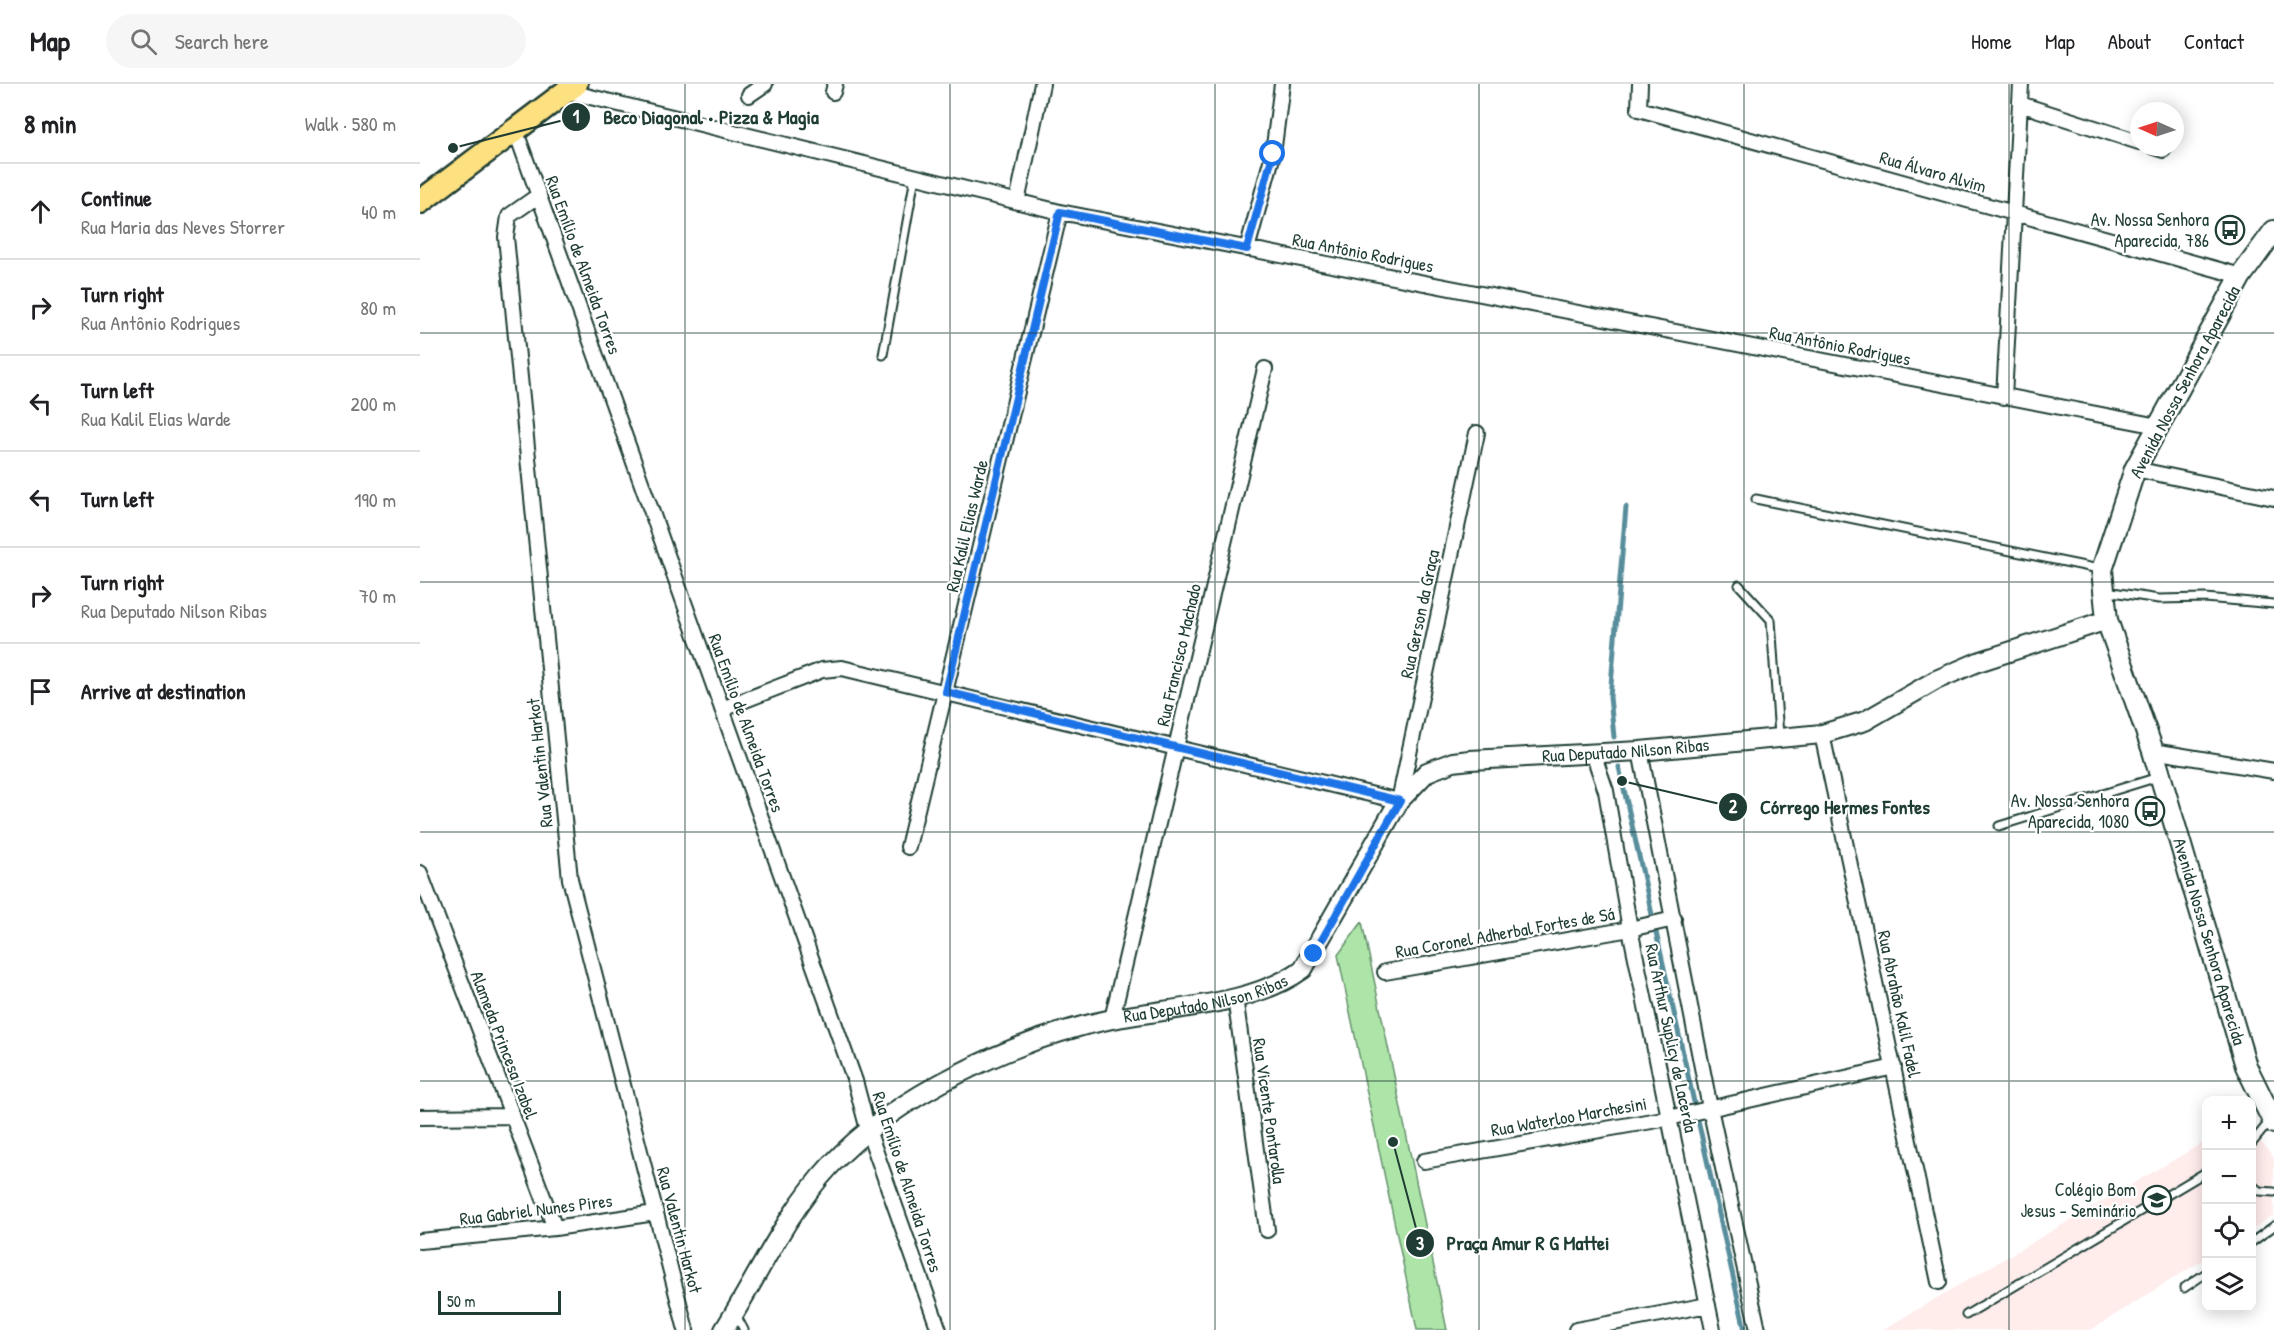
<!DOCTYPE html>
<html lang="en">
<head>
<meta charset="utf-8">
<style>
  :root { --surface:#fff; --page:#f6f6f6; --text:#202124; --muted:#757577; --line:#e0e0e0 }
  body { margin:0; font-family:"Patrick Hand",sans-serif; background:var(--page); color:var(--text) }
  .controls { position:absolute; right:18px; bottom:18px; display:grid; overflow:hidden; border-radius:12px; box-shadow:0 3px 15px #0003 }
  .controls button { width:54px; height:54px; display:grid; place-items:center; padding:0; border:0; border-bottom:2px solid var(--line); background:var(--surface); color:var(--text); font:30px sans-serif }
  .compass { position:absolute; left:1710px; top:18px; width:54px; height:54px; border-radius:50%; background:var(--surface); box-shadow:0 3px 15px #0003; rotate:273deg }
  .scale { position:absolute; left:18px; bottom:15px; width:123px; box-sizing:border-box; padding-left:6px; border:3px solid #1f3d34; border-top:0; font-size:16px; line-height:21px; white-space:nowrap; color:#1f3d34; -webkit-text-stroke:4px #fff; paint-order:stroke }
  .stop { position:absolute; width:18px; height:18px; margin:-14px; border:4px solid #1a73e8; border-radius:50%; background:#fff }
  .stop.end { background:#1a73e8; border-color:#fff; box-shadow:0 2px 6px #0008 }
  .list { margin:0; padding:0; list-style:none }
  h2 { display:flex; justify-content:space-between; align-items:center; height:78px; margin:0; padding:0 24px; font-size:26px }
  h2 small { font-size:20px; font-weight:400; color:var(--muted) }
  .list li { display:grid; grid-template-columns:39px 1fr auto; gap:18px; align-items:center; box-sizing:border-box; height:96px; padding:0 24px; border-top:2px solid var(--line) }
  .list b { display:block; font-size:22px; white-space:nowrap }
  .list p { margin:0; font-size:20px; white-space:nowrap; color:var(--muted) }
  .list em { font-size:20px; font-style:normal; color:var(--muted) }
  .icon { flex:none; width:33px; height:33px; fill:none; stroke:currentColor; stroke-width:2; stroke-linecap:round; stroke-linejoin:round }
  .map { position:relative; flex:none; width:1854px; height:1246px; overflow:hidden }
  header { display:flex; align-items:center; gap:36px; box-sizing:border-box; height:84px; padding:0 30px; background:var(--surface); border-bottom:2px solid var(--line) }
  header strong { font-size:28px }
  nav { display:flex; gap:33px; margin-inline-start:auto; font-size:21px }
  .search { width:420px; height:54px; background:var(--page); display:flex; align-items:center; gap:15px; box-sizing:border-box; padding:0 21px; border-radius:33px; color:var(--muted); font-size:22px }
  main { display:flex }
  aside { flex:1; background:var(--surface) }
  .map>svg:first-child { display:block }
</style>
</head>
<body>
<header>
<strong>Map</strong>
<div class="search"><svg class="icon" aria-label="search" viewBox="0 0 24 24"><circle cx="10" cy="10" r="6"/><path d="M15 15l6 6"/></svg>Search here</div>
<nav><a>Home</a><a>Map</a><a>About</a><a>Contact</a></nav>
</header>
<main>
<aside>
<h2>8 min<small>Walk · 580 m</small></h2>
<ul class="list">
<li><svg class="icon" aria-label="ahead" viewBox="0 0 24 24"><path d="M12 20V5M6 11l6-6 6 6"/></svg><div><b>Continue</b><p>Rua Maria das Neves Storrer</p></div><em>40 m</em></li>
<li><svg class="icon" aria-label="right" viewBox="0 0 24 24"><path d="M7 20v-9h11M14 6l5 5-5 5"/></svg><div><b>Turn right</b><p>Rua Antônio Rodrigues</p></div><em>80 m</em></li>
<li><svg class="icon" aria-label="left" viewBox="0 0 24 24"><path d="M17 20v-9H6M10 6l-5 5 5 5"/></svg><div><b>Turn left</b><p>Rua Kalil Elias Warde</p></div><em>200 m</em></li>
<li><svg class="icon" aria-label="left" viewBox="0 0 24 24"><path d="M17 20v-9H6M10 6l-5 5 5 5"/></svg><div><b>Turn left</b></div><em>190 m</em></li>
<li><svg class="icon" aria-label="right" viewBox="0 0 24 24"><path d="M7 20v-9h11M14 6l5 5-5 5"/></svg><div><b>Turn right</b><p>Rua Deputado Nilson Ribas</p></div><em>70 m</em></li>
<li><svg class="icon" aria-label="arrive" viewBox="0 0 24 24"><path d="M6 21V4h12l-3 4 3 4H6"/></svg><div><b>Arrive at destination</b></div></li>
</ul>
</aside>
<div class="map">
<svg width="1854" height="1246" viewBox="0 0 1854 1246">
  <rect width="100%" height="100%" fill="#fff"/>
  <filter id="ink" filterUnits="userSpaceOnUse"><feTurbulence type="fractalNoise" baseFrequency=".0167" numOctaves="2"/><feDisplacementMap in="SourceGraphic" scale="12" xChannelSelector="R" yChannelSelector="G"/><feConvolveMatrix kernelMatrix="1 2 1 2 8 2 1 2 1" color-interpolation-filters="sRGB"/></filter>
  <g filter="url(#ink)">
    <!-- built -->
    <path fill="#ffedec" d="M1832,1047L1854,1074V1131L1832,1145Z
      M1786,1057V1174L1671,1246H1462Z"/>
    <!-- green -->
    <path fill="#ade5a8" stroke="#66916e" stroke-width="1.5" d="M942,838L1027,1246H997L918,871Z"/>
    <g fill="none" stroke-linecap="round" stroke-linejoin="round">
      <!-- stream -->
      <path stroke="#598e9c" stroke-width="5" d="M1194,653L1190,613L1206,423
        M1199,683L1325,1246"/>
      <!-- service casing -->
      <g stroke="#1f3d34" stroke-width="11">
        <path id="service" d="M463,271L495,93
          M1336,415L1679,485
          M1319,501L1351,536L1359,652
          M1686,507L1739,515L1785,514L1854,520
          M1579,742L1738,693
          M1832,1059L1850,1037
          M1832,1101L1839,1107L1854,1108
          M1832,1158L1854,1142
          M1764,1204L1786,1189
          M316,1231L324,1246
          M1546,1231L1786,1088"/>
      </g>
      <!-- minor casing -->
      <g stroke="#1f3d34" stroke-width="18">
        <path id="minor" d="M1220,0L1219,25L1821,192
          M146,7L640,128L1738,342
          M413,8L415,0
          M329,11L345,0
          M1600,20L1719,58
          M95,45L435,997L448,1046L519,1246
          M1734,63L1743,66
          M119,111L89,132L86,153L150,795L266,1246
          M597,118L622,0
          M827,165L853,70L862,0
          M1584,313L1601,0
          M1715,385L1854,414
          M302,625L402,586L422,584L979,717L1057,349
          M1402,650L1519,1198
          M1220,667L1290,1024L1338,1246
          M1733,667L1854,687
          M1173,669L1186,707L1210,845L1293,1246
          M488,763L640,128
          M0,789L135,1144
          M965,888L1210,845L1254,835
          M815,913L847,1146
          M692,935L845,285
          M0,1033L92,1032
          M1004,1077L1249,1034L1474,983
          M0,1157L135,1144L235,1129
          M1156,1246L1288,1221"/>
      </g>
      <!-- tertiary casing -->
      <g stroke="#1f3d34" stroke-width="22">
        <g id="tertiary">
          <path id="s1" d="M304,1246C338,1192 366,1129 410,1082C475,1011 598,954 692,935C753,923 832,922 883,885L979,717L1007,688L1033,678L1050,676L1220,667L1402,650L1445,637L1516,596L1558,578L1687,536"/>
        </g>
      </g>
      <!-- secondary casing -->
      <g stroke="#1f3d34" stroke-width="24">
        <g id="secondary">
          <path id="s2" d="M1854,147L1821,192L1715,385L1682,486L1687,536L1733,667L1826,982L1854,1039"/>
        </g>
      </g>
      <!-- primary casing -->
      <g stroke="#1f3d34" stroke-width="27">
        <path id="primary" d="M0,118L156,0"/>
      </g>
      <!-- service -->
      <use href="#service" stroke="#fff" stroke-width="7"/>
      <!-- minor -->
      <use href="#minor" stroke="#fff" stroke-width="14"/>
      <!-- tertiary -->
      <use href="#tertiary" stroke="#fff" stroke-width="18"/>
      <!-- secondary -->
      <use href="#secondary" stroke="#fff" stroke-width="20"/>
      <!-- primary -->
      <use href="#primary" stroke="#fde080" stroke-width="22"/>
    </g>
  </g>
  <g fill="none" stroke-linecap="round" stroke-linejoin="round" filter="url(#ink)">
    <!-- route -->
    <path stroke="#1a73e8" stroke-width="8" d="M853,70L827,165L640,128L526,608L980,717L894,870"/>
  </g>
  <!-- grid -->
  <path fill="none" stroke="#1f3d34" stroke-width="1.5" stroke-opacity="0.55" d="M265,0V1246M530,0V1246M795,0V1246M1059,0V1246M1324,0V1246M1589,0V1246M0,249H1854M0,498H1854M0,748H1854M0,997H1854"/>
  <!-- icons -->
  <defs>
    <g id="bus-ring" transform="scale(1.5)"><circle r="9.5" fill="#fff" stroke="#1f3d34" stroke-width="1.5"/><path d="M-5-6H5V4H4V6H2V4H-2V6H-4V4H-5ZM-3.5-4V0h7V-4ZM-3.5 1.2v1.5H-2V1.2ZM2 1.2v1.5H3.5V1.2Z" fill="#1f3d34"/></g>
    <g id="school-ring" transform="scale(1.5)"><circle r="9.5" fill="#fff" stroke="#1f3d34" stroke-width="1.5"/><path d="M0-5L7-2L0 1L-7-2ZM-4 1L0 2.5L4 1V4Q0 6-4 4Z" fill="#1f3d34"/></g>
  </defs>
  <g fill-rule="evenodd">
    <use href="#bus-ring" x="1810" y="146"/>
    <use href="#bus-ring" x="1730" y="727"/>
    <use href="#school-ring" x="1737" y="1116"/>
  </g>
  <g text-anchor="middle" stroke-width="4.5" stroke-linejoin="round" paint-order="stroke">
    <!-- street labels -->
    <g font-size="18" fill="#1f3d34" stroke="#fff">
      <text transform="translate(1513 88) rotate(16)" y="6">Rua Álvaro Alvim</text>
      <text transform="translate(943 169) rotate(11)" y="6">Rua Antônio Rodrigues</text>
      <text transform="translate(163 181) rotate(70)" y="6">Rua Emílio de Almeida Torres</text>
      <text transform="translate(1420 262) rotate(11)" y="6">Rua Antônio Rodrigues</text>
      <text transform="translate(1765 298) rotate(-62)" y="6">Avenida Nossa Senhora Aparecida</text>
      <text transform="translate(547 442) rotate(-77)" y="6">Rua Kalil Elias Warde</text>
      <text transform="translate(1000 530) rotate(-78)" y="6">Rua Gerson da Graça</text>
      <text transform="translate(759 571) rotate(-77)" y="6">Rua Francisco Machado</text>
      <text transform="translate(326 639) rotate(70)" y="6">Rua Emílio de Almeida Torres</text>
      <text dy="6" stroke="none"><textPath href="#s1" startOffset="1152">Rua Deputado Nilson Ribas</textPath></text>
      <text transform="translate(120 679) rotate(-96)" y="6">Rua Valentin Harkot</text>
      <text transform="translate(1085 849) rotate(-10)" y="6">Rua Coronel Adherbal Fortes de Sá</text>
      <text dy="6" stroke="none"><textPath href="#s2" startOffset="770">Avenida Nossa Senhora Aparecida</textPath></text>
      <text dy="6" stroke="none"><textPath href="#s1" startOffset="614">Rua Deputado Nilson Ribas</textPath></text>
      <text transform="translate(1479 920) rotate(78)" y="6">Rua Abrahão Kalil Fadel</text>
      <text transform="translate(1251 954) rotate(78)" y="6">Rua Arthur Suplicy de Lacerda</text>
      <text transform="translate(84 961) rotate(69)" y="6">Alameda Princesa Izabel</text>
      <text transform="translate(849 1027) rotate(82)" y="6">Rua Vicente Pontarolla</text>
      <text transform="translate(1149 1033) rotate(-10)" y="6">Rua Waterloo Marchesini</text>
      <text transform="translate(487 1098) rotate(72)" y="6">Rua Emílio de Almeida Torres</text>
      <text transform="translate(116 1126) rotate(-7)" y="6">Rua Gabriel Nunes Pires</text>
      <text transform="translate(259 1146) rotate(75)" y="6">Rua Valentin Harkot</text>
    </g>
    <!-- poi labels -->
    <g font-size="18" fill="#1f3d34" stroke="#fff" text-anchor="end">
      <text x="1789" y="142">Av. Nossa Senhora<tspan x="1789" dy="21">Aparecida, 786</tspan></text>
      <text x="1709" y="723">Av. Nossa Senhora<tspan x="1709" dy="21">Aparecida, 1080</tspan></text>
      <text x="1716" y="1112">Colégio Bom<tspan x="1716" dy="21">Jesus - Seminário</tspan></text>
    </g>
  </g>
  <!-- callouts -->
  <path fill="none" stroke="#1f3d34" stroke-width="2" d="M33 64L156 33M1202 697L1313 723M973 1058L1000 1159"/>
  <g fill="#1f3d34" stroke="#fff" stroke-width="2">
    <circle cx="33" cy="64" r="6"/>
    <circle cx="1202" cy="697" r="6"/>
    <circle cx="973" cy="1058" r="6"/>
    <circle cx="156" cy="33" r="15"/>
    <circle cx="1313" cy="723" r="15"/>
    <circle cx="1000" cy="1159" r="15"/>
  </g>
  <g font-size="18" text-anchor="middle" font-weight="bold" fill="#fff">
    <text x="156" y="39">1</text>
    <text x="1313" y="729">2</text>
    <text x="1000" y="1166">3</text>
  </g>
  <g font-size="20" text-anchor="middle" font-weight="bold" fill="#1f3d34" stroke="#fff" stroke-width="4.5" stroke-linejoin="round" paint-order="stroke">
    <text x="291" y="40">Beco Diagonal • Pizza &amp; Magia</text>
    <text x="1425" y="730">Córrego Hermes Fontes</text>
    <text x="1108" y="1166">Praça Amur R G Mattei</text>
  </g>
</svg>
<div class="controls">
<button>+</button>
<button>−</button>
<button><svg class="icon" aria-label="locate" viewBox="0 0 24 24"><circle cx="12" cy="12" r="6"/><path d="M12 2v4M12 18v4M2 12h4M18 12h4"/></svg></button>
<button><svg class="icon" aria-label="layers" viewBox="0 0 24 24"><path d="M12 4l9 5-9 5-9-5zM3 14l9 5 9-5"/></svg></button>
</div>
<svg class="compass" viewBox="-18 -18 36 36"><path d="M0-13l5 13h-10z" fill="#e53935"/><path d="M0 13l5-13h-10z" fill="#757577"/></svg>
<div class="scale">50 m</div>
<div class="stop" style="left:853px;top:70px"></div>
<div class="stop end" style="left:894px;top:870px"></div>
</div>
</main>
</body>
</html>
